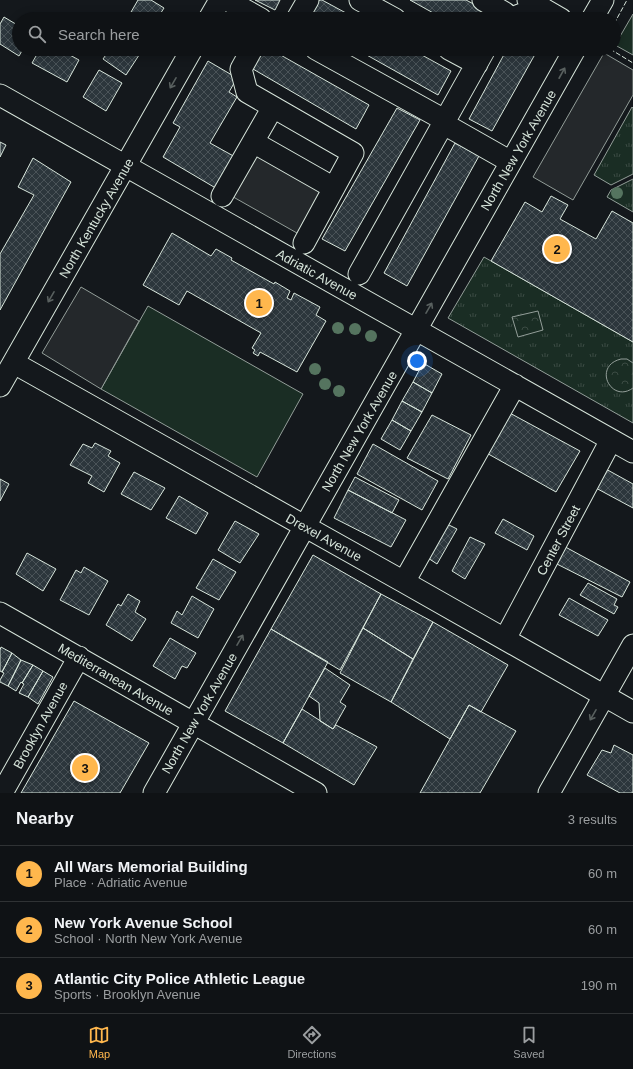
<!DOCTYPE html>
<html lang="en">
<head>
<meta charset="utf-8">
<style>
  :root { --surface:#0f1215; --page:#181b1e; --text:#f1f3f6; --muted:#9b9ea0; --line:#2f3234; --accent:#ffb74d }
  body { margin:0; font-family:Helvetica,sans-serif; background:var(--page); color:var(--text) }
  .you { position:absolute; left:417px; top:361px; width:14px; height:14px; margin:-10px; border:3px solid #fff; border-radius:50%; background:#1a73e8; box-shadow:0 0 0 6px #1a73e833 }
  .badge { display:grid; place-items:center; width:26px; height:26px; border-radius:50%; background:var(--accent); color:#111; font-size:13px; font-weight:700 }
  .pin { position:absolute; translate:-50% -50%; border:2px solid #fff; box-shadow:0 1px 4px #0006 }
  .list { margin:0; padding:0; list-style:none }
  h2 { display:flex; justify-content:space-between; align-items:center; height:52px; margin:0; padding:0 16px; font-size:17px }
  h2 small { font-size:13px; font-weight:400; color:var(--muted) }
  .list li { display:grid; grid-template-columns:26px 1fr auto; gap:12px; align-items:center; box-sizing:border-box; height:56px; padding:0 16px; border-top:1px solid var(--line) }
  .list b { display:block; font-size:15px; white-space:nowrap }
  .list p { margin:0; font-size:13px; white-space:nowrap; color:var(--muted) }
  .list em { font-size:13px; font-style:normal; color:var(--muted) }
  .icon { flex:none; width:22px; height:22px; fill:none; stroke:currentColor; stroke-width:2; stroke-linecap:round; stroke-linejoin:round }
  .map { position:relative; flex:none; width:633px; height:793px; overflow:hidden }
  .search { position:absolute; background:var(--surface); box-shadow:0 2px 10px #0003; left:12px; right:12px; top:12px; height:44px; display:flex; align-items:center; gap:10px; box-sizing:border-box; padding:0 14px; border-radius:22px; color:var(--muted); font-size:15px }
  .sheet { height:220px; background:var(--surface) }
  nav { display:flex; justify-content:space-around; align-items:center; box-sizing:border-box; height:56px; border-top:1px solid var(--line); background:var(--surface); font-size:11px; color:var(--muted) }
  nav a { display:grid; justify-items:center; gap:2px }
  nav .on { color:var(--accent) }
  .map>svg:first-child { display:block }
</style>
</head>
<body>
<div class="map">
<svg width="633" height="793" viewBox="0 0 633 793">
  <defs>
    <pattern id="grass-tufts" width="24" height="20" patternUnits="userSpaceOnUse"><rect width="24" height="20" fill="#1a2d24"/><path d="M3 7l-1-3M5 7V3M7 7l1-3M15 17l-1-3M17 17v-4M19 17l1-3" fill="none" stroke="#3b4b43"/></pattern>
    <pattern id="park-crowns" width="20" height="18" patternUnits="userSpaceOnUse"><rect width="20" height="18" fill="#1a2d24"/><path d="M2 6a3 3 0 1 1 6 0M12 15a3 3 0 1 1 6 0" fill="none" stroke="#3b4b43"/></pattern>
    <pattern id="building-cross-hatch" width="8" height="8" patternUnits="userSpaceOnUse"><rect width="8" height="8" fill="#2c363c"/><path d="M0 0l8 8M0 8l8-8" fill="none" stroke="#4a5358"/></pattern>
  </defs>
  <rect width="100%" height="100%" fill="#14181c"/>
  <!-- grass -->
  <path fill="url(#grass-tufts)" stroke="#939e99" d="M632,107L633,108V174L611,185L594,175Z
    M633,179V212L607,197L611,190Z
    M484,257L633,342V423L448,318Z"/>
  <!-- park -->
  <path fill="url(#park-crowns)" stroke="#939e99" d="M538,311L543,330L518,337L512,317Z
    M621,359H627L633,363V388C611,404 592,366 621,359Z"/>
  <!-- pitch -->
  <path fill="#1a2d24" stroke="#939e99" d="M633,14V55L615,45Z
    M148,306L303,394L257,477L101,389Z"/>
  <!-- parking -->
  <path fill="#24282b" stroke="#939e99" d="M604,53L633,70V95L573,200L533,177Z
    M255,146L330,190L304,237L228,194Z
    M81,287L139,321L101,389L42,353Z"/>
  <!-- building -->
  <path fill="url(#building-cross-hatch)" stroke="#d8e6dc" d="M138,0H151L164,8L157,19H127Z
    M255,0H280L275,10Z
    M319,0H322L357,19H309Z
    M410,0H466L483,9L478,19H444Z
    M4,17L19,26V49H23L19,56L0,44V24Z
    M40,49H59L79,60L67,82L32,63Z
    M110,49H143L126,75L103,59Z
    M264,49H270L369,105L356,129L253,69Z
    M356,49H411L451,71L438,95Z
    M507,49H538L492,131L469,119Z
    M208,61L237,78L229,92L237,97L210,143L237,158L219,190L163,157L180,127L173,123Z
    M99,70L122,83L106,111L83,97Z
    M397,108L420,120L345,251L322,239Z
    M0,142L6,145L0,157Z
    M455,143L479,156L407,286L384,273Z
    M33,158L71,182L0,310V254L34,195L18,187Z
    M551,196L568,205L560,219L596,239L612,211L633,223V342L491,261L525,202L542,212Z
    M172,233L211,256L216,249L232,258L231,260L274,284L275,282L290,291L287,298L291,300L294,293L320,307L316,315L326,321L297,372L260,352L258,356L253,353L255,350L252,348L261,333L187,291L179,305L143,285Z
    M423,363L442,374L432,393L413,382Z
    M413,382L432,393L422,412L402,401Z
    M402,401L422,412L411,431L392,420Z
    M506,411L580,451L556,492L483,451Z
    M432,415L471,435L448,479L407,458Z
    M392,420L411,431L400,450L381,439Z
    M95,443L111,451L108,456L120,463L104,492L88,483L92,476L70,465L83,444L92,448Z
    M373,444L438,481L422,510L357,474Z
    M604,468L633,484V508L594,487Z
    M134,472L165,488L151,510L121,494Z
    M355,477L399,500L392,513L348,490Z
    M0,479L9,484L0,501Z
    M348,490L406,520L391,547L334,518Z
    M179,496L208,513L196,534L166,518Z
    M503,519L534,536L527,550L495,533Z
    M235,521L259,534L240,563L218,550Z
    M443,522L457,529L437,564L425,556Z
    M470,537L485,544L465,579L452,571Z
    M558,543L630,582L622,597L549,560Z
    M27,553L56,569L43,591L16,574Z
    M313,555L381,594L340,670L271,629Z
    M213,559L236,572L219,600L196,588Z
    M84,567L108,581L89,615L60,600L76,570L81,573Z
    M588,583L617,599L614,605L618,607L614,614L580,595Z
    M128,594L140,601L135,612L146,619L132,641L106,625L118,604L121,606Z
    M381,594L433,622L413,659L363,628Z
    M192,596L214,609L198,638L171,623L177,611L182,615Z
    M569,598L608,620L598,636L559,615Z
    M433,622L508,665L481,712L469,705L450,739L391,702Z
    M363,628L413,659L391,702L340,673Z
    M271,629L328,662L283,743L225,711Z
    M170,638L196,653L187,668L182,666L175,679L153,666Z
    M1,647L12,653L2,672L0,671V650Z
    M12,653L21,660L8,686L0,682V680L4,673L2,672Z
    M21,660L33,665L22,683L21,682L16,691L8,686Z
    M33,665L43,671L28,697L19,693L24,684L22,683Z
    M325,668L350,685L340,702L346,706L333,729L320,721L319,703L309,696Z
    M43,671L53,677L38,704L28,697Z
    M74,701L149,743L120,793H21Z
    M469,705L516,731L480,793H420Z
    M302,709L333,729L336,725L377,747L354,785L283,743Z
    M614,745L633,755V793H620L587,775L602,750L611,753Z"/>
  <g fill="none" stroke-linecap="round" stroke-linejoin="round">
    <!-- minor casing -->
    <g stroke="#d8e6dc" stroke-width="23">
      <path id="minor" d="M360,0L395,19
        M483,0L505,13
        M528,0L561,19
        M231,2L261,19
        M209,19L220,0
        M297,19L308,0
        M509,19L540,7L539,0
        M592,19L603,0
        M252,49L241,69L247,92L353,153L304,243
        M316,49L439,117L444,124L511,162
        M449,49L477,64
        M0,95L633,452
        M253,142L334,188
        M222,196L273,107
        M359,274L485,49
        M14,363L404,582L633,712
        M0,386L192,49
        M404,582L515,385
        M0,613L316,793
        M505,639L611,440
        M2,793L79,657
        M154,793L575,49
        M549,793L633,645"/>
    </g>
    <!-- minor -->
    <use href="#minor" stroke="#14181c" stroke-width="21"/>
    <!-- fence -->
    <path stroke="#d8e6dc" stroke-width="1" stroke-dasharray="5 2" stroke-linecap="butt" d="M614,24L627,0
      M610,49L633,63"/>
  </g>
  <!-- trees -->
  <g fill="#55745f">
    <circle cx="617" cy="193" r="6"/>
    <circle cx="338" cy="328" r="6"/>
    <circle cx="355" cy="329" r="6"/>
    <circle cx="371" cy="336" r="6"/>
    <circle cx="315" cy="369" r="6"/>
    <circle cx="325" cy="384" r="6"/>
    <circle cx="339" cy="391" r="6"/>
  </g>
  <!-- one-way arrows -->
  <defs><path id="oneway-shaft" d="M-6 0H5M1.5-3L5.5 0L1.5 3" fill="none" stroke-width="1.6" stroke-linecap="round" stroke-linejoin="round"/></defs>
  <g stroke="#59605f">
    <use href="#oneway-shaft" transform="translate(562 73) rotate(-61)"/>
    <use href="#oneway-shaft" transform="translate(173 83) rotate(120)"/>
    <use href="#oneway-shaft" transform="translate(51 297) rotate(120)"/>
    <use href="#oneway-shaft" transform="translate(429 308) rotate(-60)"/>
    <use href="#oneway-shaft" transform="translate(240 640) rotate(-60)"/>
    <use href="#oneway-shaft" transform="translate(593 715) rotate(120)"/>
  </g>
  <g text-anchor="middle" stroke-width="3" stroke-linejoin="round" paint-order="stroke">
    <!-- street labels -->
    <g font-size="13" fill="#d8e6dc" stroke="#14181c">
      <text transform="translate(518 150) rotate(-60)" y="5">North New York Avenue</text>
      <text transform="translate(96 218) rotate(-60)" y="5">North Kentucky Avenue</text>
      <text transform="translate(317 274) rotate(29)" y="5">Adriatic Avenue</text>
      <text transform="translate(359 431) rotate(-60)" y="5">North New York Avenue</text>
      <text transform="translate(324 537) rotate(29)" y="5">Drexel Avenue</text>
      <text transform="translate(558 540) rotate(-62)" y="5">Center Street</text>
      <text transform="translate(116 679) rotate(30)" y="5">Mediterranean Avenue</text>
      <text transform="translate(199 713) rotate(-60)" y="5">North New York Avenue</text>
      <text transform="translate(40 725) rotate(-61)" y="5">Brooklyn Avenue</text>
    </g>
  </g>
</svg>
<div class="you"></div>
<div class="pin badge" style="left:259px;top:303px">1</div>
<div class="pin badge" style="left:557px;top:249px">2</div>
<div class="pin badge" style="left:85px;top:768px">3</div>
<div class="search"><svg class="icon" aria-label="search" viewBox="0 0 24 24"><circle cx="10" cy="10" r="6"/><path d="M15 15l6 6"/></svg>Search here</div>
</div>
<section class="sheet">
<h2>Nearby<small>3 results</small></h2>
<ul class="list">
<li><span class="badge">1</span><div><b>All Wars Memorial Building</b><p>Place · Adriatic Avenue</p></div><em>60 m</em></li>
<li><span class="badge">2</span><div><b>New York Avenue School</b><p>School · North New York Avenue</p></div><em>60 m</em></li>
<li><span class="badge">3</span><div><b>Atlantic City Police Athletic League</b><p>Sports · Brooklyn Avenue</p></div><em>190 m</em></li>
</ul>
</section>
<nav>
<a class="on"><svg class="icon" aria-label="map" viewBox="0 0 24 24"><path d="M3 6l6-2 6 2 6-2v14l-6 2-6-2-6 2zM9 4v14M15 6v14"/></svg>Map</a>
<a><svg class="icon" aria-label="directions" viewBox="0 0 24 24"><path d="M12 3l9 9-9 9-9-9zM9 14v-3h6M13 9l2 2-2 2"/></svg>Directions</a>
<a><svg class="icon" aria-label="saved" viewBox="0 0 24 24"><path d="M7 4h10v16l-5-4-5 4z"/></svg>Saved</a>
</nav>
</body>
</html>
